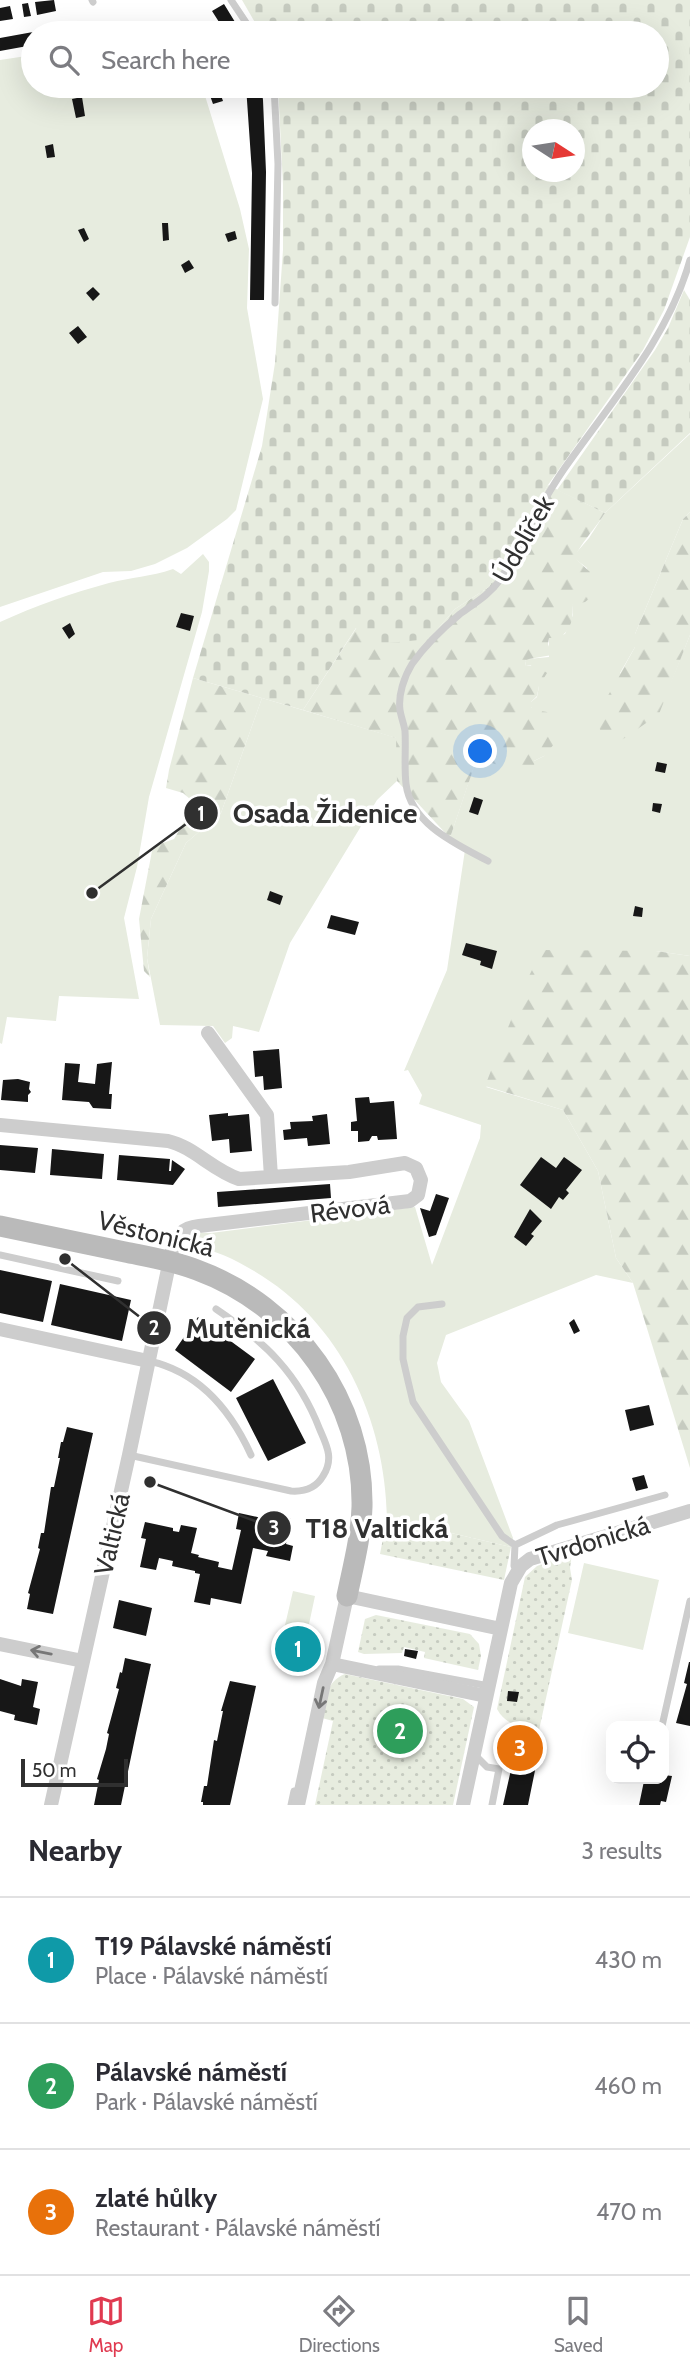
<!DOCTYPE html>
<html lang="en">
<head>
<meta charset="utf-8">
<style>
  :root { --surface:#fff; --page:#f2f2f3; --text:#2b2b33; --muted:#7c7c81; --line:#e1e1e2; --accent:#e03a50 }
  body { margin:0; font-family:Cabin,sans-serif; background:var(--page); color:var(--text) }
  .controls { position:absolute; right:21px; bottom:21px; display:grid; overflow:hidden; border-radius:14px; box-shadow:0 7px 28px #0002 }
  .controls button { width:63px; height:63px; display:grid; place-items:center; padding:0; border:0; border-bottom:2px solid var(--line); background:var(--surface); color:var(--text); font:35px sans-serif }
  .compass { position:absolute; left:522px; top:119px; width:63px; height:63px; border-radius:50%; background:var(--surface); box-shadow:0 7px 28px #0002; rotate:102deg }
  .scale { position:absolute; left:21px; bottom:18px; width:107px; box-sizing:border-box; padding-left:7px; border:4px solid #303030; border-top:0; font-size:19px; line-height:24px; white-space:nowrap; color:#303030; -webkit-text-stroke:5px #fff; paint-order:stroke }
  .you { position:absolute; left:481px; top:752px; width:24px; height:24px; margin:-18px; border:5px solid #fff; border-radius:50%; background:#1a73e8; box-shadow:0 0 0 10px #1a73e833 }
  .badge { display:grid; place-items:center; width:46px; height:46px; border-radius:50%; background:var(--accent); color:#fff; font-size:23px; font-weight:700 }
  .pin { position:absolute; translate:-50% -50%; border:4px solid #fff; box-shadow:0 2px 7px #0006 }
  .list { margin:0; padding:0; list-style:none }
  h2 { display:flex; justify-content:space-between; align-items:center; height:91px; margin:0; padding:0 28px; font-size:30px }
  h2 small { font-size:23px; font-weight:400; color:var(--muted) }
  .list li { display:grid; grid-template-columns:46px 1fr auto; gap:21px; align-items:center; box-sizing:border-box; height:126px; padding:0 28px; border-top:2px solid var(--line) }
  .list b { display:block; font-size:26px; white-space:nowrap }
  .list p { margin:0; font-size:23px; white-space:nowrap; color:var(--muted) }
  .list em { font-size:23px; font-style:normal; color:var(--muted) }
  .icon { flex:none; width:38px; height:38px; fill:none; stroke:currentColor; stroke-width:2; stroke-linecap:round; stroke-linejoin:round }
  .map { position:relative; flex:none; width:690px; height:1805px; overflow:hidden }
  .search { position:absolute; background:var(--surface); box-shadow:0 7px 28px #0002; left:21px; right:21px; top:21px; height:77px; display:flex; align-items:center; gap:18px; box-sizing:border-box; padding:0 24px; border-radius:38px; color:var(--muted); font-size:26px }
  .sheet { height:469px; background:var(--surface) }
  nav { display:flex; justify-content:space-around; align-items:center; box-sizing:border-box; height:98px; border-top:2px solid var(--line); background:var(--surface); font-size:19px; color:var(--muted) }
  nav a { display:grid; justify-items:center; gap:4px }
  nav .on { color:var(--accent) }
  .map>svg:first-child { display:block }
</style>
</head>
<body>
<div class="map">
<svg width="690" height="1805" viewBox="0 0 690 1805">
  <defs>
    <pattern id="forest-firs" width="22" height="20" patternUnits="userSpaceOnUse" patternTransform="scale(1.75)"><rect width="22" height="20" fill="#e7ecdf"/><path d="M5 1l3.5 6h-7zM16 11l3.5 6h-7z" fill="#c6cbc0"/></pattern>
    <pattern id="cemetery-stones" width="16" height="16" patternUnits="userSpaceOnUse" patternTransform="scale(1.75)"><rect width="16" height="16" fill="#e7ecdf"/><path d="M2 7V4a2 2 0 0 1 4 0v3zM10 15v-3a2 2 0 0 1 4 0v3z" fill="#c6cbc0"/></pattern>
    <pattern id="park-dots" width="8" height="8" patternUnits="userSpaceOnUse" patternTransform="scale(1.75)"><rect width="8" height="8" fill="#e7ecdf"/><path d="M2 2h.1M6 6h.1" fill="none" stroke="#c6cbc0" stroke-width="1.8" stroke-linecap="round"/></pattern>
  </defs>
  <rect width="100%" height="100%" fill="#fff"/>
  <!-- green -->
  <path fill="#e7ecdf" d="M33,55V86H202L240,209L249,249L247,308L263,399L236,510L227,519L187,548L155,564L131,571L103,572L0,607V60Z
    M690,434V512L683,519L635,634V647L620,673L658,714L690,635V956L656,951L486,1087L563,1110L598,1171L616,1258L633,1283L596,1275L446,1335L437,1363L441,1382L469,1421L513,1538L511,1547L387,1518C385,1417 339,1317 247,1267C227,1255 205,1248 182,1241L189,1232L211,1233L415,1207L432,1265L480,1138L481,1125L419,1104L422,1095L408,1070L404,1071L447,970L465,850L450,838L477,757L534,764V761L544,756L549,736L546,735L531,707V702L537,697L539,686L531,665L526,666L525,661L528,659L549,657V638L565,634L573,615L572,605L588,575L587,568L574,558L576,553L589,538L605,513Z
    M203,554L209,562V571L202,612L149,797L137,867L124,918L139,999L59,996L56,1021L7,1017L2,1044L0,1043V622C35,606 72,593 109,583C132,577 150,577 173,569L181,574Z
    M262,698L397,738V781L377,800L290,943L259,1032L233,1026L232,1038L225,1043L213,1026L160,1025L147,958L151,919L186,843L221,813Z
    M584,1563L659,1580L643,1650L568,1633Z
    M293,1591L315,1596L305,1643L282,1638Z"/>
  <!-- forest -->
  <path fill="url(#forest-firs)" d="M548,485L605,513C598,525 577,548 575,558L590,572L585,582L593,588L594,595L585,602L572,605C574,618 571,630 559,638H549L548,644L552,655L529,659L525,661L526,666L536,665L547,673L539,686L537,696L531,702V707L534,710L547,712L554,725L546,732L552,735L555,743L544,756L534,761L535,769L531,776L477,758L450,838L397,781L396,738L303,710L357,627L429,639L455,609L489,587Z
    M690,512V635L659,714L609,749L595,719L635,647V634L683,519Z
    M193,678L262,698L221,813L186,843L151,919L147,958L150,977L144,971L139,919L152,851L160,844L174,839L192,808L190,799L183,793L166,788L169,770Z
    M542,950L656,951L690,956V1468L633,1283L616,1258L598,1171L563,1110L485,1086L526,982Z"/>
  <!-- cemetery -->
  <path fill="url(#cemetery-stones)" fill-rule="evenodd" d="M242,0H690V237L664,310L643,350L548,485L489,587L455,609L429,639L378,644L356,628L303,710L193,678L262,446L275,363L283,250V185L278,86H657V33H261ZM532,130H574V172H532Z
    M684,290L690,300V433L605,513L557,490L655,350L668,328Z"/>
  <!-- park -->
  <path fill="url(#park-dots)" d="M387,1518L511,1547L504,1580L380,1554Z
    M572,1553L570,1568L572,1580L539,1730C522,1727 506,1726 497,1709L525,1577L537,1566Z
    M376,1615L470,1634L479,1644L481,1656L478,1670L424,1658L425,1652L404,1647L402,1653L364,1654L358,1652L365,1619Z
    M345,1674L463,1699L474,1707L453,1805H315L333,1721L322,1718C326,1700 325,1682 345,1674Z"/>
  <!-- building -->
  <path fill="#171717" d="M54,0L56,11L37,15L35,2Z
    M28,3L31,16L24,17L22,4Z
    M224,4L235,22L241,33H226L212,11Z
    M10,6L13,19L0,21V8Z
    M59,28V33H36V32Z
    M33,32V45L0,51V38Z
    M246,86H261L263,100L266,172L264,300H250L252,173Z
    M218,87L223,101L213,104L208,90Z
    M82,97L85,116L76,118L72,99Z
    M53,144L55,157L47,158L45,146Z
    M162,223H168L169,240L163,241Z
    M84,228L89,239L84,242L78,230Z
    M235,231L237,239L228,242L225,234Z
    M189,260L194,268L185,273L181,265Z
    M93,287L100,294L93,301L86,293Z
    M78,326L87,337L78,344L69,333Z
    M181,613L194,616L190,631L176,627Z
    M70,623L75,634L69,639L62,628Z
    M657,762L667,764L665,773L655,771Z
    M474,797L483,800L478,815L469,812Z
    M653,803L662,804L660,813L652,811Z
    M270,891L283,896L280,905L267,900Z
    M635,906L643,908L642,917L633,916Z
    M331,915L359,922L355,935L327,928Z
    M466,943L497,951L492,969L480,965L481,961L462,955Z
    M279,1049L282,1088L264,1090L263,1076L255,1077L253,1051Z
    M112,1062L109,1094H112L111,1109L93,1108L89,1102L62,1100L65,1063L80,1064L78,1082L95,1084L97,1064Z
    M18,1079L30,1082L29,1089L31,1092L28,1095V1102L1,1100L3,1080Z
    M369,1097L370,1103L394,1101L397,1139L378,1140L377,1136H372L369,1141L358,1142V1131H351V1122L357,1121L355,1098Z
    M228,1113V1116L249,1114L252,1151L230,1153L229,1139L212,1141L209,1115Z
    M327,1114L330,1144L308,1146L307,1138L284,1140L283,1130L291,1129L290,1122L313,1121L312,1116Z
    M0,1145L38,1148L35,1173L0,1170Z
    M52,1149L104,1154L102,1179L50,1175Z
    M119,1155L170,1159L169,1171H171L172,1160L185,1169L173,1185L117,1180Z
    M541,1157L556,1168L564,1157L582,1170L566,1190L569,1193L563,1200L559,1197L551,1209L520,1185Z
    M330,1184L331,1198L218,1207L217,1192Z
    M436,1194L449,1198L436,1235L429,1237L420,1208L430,1211Z
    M530,1209L542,1221L531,1234L534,1236L526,1246L514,1237Z
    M0,1270L52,1281L43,1322L0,1313Z
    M60,1284L131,1300L122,1341L51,1325Z
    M198,1317L255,1359L231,1392L175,1350Z
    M574,1319L580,1331L574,1334L569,1323Z
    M273,1379L306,1443L268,1461L236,1398Z
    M649,1405L654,1425L630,1431L625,1410Z
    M67,1427L93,1433L53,1614L27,1609L30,1594L28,1593L40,1549L38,1548L41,1533H44L51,1487H54L60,1458H58L61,1442H63Z
    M644,1475L648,1488L636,1491L632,1478Z
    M145,1476L156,1478L154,1488L143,1486Z
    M239,1513L267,1519V1522L274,1523L275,1515L291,1519L286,1544L293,1546L290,1561L266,1556L268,1551L253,1548L241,1604L211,1598L210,1605L194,1602L200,1574L195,1573V1571L172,1566L173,1561L159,1558L156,1570L140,1567L146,1539L141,1538L145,1522L173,1528V1531L179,1532L181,1525L197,1528L191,1553L199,1555L198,1557L219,1562L218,1567L232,1570L241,1530L236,1529Z
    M119,1600L152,1608L146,1636L113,1628Z
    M294,1642L304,1645L302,1655L292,1652Z
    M405,1649L418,1651L416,1659L404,1656Z
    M125,1658L151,1664L136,1733L121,1805H94L99,1780L97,1779L106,1749L109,1734L107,1733L119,1689L116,1688L120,1672L122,1673Z
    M689,1662H690V1726L676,1723L687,1684L684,1683Z
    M0,1679L21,1686L22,1679L38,1682L33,1707L40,1709L37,1725L14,1720L15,1715L0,1711Z
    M230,1681L256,1686L231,1801L230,1805H203V1802H201L204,1786H207L214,1740L217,1741L223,1711H221Z
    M508,1691L519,1692L517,1702L507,1701Z
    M505,1739L540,1746L528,1805H503L515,1752L503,1750Z
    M664,1775L672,1776L666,1802L661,1801L660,1805H639L644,1781L664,1779Z"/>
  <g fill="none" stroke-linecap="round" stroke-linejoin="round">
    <!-- lane -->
    <path stroke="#cdcdcd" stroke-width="7" d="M92,0L93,2
      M231,0L253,33
      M274,86L278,164L275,303
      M488,861C456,844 411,824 406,784C404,767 406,748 405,731C404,724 401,717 400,710C398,695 404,677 412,664C424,647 443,628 460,614C475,603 489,595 500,580C521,543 540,504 564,469C610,403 668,339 690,260
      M0,1255L118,1281
      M442,1304L418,1307L407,1318L403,1336V1359L408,1381L413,1402L502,1536L515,1545
      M149,1361C199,1372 231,1411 251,1455
      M129,1455L291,1491C305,1492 316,1488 323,1476C334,1459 327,1446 320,1430C298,1373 265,1342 216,1309
      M515,1545L557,1525L665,1495
      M515,1545L514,1566L518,1570
      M379,1669H398L489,1686
      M662,1726L690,1601
      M475,1755L487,1767L499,1769L492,1805
      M291,1805L294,1791"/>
    <!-- street -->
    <path stroke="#cdcdcd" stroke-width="14" d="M208,1033L267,1115L271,1177
      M0,1125L168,1141C194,1147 212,1170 239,1179L349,1172L405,1163L416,1168L421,1180L418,1195L410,1201L199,1226C182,1228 177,1235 172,1250L129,1455L51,1805
      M0,1329L148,1361
      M0,1644L83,1661
      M332,1664L486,1696
      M298,1805L324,1683L332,1664L347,1596L501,1629
      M463,1805L511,1583L521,1566L530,1559L690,1511"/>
    <!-- secondary -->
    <path stroke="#bababa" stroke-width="21" d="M0,1226C42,1235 83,1243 125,1252C149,1257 174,1261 197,1270C295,1306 364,1401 362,1507C361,1537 353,1567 347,1596"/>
  </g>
  <!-- one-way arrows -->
  <defs><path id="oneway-shaft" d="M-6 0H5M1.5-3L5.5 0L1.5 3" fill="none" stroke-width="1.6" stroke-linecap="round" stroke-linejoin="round" transform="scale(1.75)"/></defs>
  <g stroke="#777">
    <use href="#oneway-shaft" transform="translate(41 1652) rotate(-169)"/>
    <use href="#oneway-shaft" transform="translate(321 1698) rotate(102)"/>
  </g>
  <g text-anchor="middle" stroke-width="7" stroke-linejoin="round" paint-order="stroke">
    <!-- street labels -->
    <g font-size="26" fill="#303030" stroke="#fff">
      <text transform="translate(523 539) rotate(-60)" y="9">Údolíček</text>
      <text transform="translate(350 1209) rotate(-7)" y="9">Révová</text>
      <text transform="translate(156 1234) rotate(14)" y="9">Věstonická</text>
      <text transform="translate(112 1534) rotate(-77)" y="9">Valtická</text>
      <text transform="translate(593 1541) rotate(-17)" y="9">Tvrdonická</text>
    </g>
  </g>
  <!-- callouts -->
  <path fill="none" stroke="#303030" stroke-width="2.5" d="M92 893L201 813M65 1259L154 1328M150 1482L274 1528"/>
  <g fill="#303030" stroke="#fff" stroke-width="2.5">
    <circle cx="92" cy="893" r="7"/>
    <circle cx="65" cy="1259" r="7"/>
    <circle cx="150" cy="1482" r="7"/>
    <circle cx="201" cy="813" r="18"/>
    <circle cx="154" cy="1328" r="18"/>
    <circle cx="274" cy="1528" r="18"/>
  </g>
  <g font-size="21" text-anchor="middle" font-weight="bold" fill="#fff">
    <text x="201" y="821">1</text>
    <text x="154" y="1335">2</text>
    <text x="274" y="1535">3</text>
  </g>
  <g font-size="28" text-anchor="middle" font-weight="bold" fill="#303030" stroke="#fff" stroke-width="7" stroke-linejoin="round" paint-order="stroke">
    <text x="325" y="823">Osada Židenice</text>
    <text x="248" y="1338">Mutěnická</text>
    <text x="377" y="1538">T18 Valtická</text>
  </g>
</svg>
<div class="controls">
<button><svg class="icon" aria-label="locate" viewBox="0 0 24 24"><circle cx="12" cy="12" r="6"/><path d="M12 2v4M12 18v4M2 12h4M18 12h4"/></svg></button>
</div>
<svg class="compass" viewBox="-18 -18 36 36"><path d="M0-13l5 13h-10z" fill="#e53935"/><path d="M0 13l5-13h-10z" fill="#7c7c81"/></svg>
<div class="scale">50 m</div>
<div class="you"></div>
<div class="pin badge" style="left:298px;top:1649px;background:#0f9aa8">1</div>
<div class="pin badge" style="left:400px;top:1731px;background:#2e9e5b">2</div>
<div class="pin badge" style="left:520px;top:1748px;background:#e8710a">3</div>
<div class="search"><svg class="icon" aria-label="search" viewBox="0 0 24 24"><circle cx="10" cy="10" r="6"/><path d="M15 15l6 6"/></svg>Search here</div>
</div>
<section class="sheet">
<h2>Nearby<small>3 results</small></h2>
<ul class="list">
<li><span class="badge" style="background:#0f9aa8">1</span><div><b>T19 Pálavské náměstí</b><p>Place · Pálavské náměstí</p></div><em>430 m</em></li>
<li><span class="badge" style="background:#2e9e5b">2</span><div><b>Pálavské náměstí</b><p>Park · Pálavské náměstí</p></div><em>460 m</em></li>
<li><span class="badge" style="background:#e8710a">3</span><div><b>zlaté hůlky</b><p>Restaurant · Pálavské náměstí</p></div><em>470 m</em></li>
</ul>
</section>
<nav>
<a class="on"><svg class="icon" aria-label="map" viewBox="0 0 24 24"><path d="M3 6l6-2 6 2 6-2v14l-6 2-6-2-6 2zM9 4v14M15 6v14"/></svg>Map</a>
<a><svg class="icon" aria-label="directions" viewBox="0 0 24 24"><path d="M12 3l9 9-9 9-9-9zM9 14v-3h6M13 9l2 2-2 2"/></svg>Directions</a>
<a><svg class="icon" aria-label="saved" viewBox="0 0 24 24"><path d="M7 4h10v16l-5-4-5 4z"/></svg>Saved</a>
</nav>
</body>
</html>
